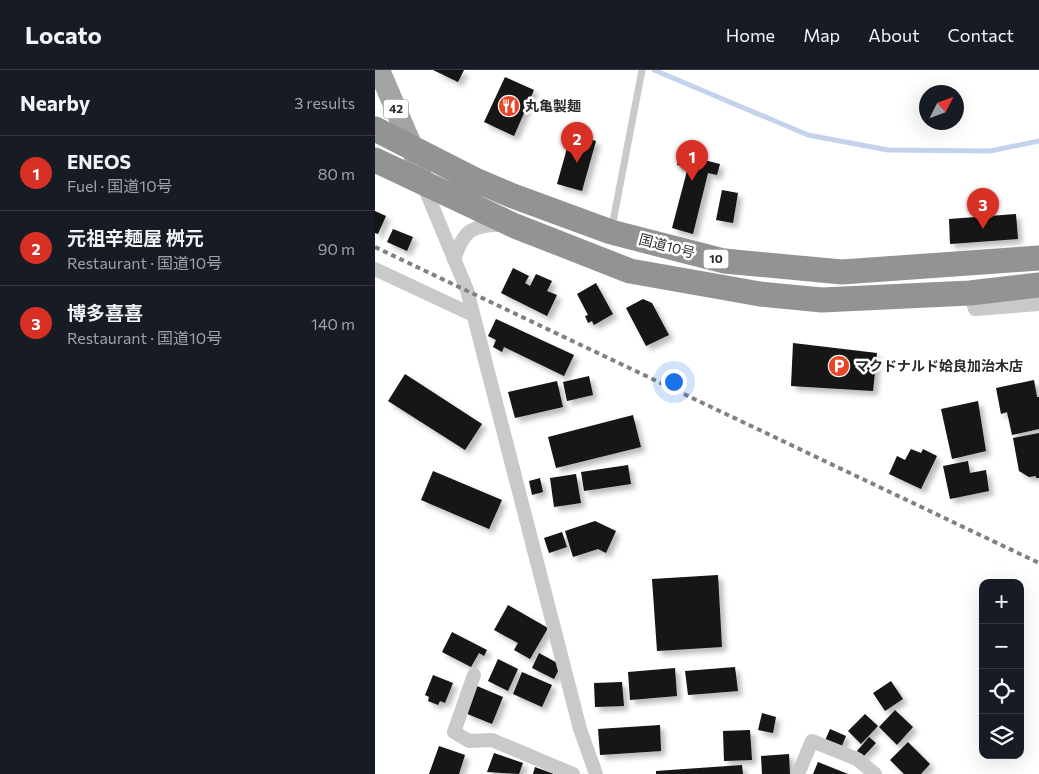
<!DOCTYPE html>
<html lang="en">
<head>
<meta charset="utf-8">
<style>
  :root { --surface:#171b24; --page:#242831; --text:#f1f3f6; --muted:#9ea1a6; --line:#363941; --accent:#d93025 }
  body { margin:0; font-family:Commissioner,"Noto Sans JP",sans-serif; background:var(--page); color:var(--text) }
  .controls { position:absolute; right:15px; bottom:15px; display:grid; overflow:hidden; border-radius:10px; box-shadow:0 5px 20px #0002 }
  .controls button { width:45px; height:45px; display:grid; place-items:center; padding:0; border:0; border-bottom:1px solid var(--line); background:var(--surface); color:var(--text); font:25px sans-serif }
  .compass { position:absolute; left:544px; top:15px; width:45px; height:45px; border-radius:50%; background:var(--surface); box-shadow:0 5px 20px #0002; rotate:48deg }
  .you { position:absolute; left:298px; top:311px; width:18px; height:18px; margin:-12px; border:4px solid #fff; border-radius:50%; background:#1a73e8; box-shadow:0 0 0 8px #1a73e833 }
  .badge { display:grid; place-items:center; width:32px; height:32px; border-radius:50%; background:var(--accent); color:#fff; font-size:16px; font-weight:700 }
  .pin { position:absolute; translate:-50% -41px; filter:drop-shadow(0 1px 2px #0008) }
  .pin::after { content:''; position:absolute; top:26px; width:18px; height:15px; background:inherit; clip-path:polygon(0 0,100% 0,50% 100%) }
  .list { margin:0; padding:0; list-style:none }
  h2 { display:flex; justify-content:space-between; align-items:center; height:65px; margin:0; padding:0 20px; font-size:21px }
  h2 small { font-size:16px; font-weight:400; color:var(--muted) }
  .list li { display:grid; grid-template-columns:32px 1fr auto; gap:15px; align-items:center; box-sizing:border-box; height:75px; padding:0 20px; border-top:1px solid var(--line) }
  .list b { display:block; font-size:19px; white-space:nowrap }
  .list p { margin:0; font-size:16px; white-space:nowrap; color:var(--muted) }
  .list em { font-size:16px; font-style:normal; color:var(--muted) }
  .icon { flex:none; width:28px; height:28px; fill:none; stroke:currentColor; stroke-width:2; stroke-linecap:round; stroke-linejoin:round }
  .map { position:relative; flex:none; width:664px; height:704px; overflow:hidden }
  header { display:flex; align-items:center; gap:30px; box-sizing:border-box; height:70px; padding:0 25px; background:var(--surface); border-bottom:1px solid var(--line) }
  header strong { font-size:24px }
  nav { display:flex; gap:28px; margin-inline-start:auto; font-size:18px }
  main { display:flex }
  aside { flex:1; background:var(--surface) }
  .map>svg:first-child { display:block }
</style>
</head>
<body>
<header>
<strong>Locato</strong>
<nav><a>Home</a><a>Map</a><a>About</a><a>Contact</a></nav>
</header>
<main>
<aside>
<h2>Nearby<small>3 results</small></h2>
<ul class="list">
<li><span class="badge">1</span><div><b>ENEOS</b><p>Fuel · 国道10号</p></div><em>80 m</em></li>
<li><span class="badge">2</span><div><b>元祖辛麺屋 桝元</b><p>Restaurant · 国道10号</p></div><em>90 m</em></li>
<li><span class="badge">3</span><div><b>博多喜喜</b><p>Restaurant · 国道10号</p></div><em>140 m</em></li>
</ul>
</aside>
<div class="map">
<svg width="664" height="704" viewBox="0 0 664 704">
  <defs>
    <filter id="shadow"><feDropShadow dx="4.5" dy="4.5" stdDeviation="2.5" flood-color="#0004"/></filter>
  </defs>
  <rect width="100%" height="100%" fill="#fff"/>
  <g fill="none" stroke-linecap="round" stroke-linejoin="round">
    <!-- stream -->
    <path stroke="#c3d3eb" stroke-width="5" d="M279,0L433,65L513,80L615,81L664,71"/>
  </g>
  <!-- building -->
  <path fill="#131313" filter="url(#shadow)" d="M58,0H89L83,12Z
    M130,7L159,20L139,66L109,52Z
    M196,64L221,71L207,121L182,114Z
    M305,84L345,94L342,105L333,103L318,164L297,158L313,97L302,95Z
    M347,120L363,123L358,153L341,150Z
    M0,141L11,146L3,164L0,163Z
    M641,144L643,169L575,174L574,149Z
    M18,159L38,167L32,181L12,172Z
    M138,198L154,206L150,213L155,216L161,204L177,211L172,221L182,225L172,246L126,223Z
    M221,213L238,244L219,255L217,251L213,253L210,246L213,245L202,224Z
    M268,229L277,233L294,265L271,276L251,238Z
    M121,249L199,285L189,306L129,277L127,282L118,277L121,270L113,266Z
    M418,273L502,283L498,321L416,316Z
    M30,304L107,354L90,380L13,331Z
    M214,306L218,325L192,331L188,312Z
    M659,310L662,327H664V359L637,365L632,342L626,344L621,318Z
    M182,311L188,337L140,348L133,322Z
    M603,331L611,381L577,389L566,339Z
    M258,345L266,377L181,398L173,367Z
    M664,363V408H661V406L654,407L644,401L638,368Z
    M536,379L546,383L548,379L562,386L546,419L514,404L522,386L530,390Z
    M593,391L595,403L611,400L614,421L575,429L568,396Z
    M253,395L256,414L209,421L206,402Z
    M58,401L127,430L114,459L46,430Z
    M201,404L206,433L179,437L175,408Z
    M165,408L168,422L157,425L154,411Z
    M220,451L241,461L231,483L223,479L198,487L190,461Z
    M187,462L192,477L174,483L169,468Z
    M343,505L347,577L282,581L277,509Z
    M133,535L173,558L155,589L139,580L143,573L119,560Z
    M77,562L112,580L109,586L104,583L96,597L67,582Z
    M164,583L186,595L179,609L157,598Z
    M123,589L143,599L133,621L113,611Z
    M360,597L363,621L313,625L310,601Z
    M300,598L302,626L255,630L253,602Z
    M147,602L177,615L167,637L138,624Z
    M58,605L78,613L70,633L65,631L63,635L53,631L54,627L50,625Z
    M516,611L528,629L510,641L498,623Z
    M247,612L249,636L220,637L219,613Z
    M102,616L128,627L117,654L90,643Z
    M520,640L538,657L522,675L504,657Z
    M387,643L401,647L398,663L383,660Z
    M490,644L503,656L486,674L473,661Z
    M285,655L286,681L225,685L223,659Z
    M455,659L471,666L465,680L449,673Z
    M375,660L377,690L349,691L348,661Z
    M494,667L501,673L488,687L482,681Z
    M533,672L555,694L546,704H529L515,690Z
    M64,676L90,685L84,704H54Z
    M119,683L148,693L144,704L112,702Z
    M414,684L415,704H387L386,686Z
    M443,692L473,704H438Z
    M367,695L368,704H281V701Z
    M160,697L179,704H158Z"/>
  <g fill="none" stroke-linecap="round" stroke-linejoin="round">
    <!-- lane -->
    <path stroke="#c9c9c9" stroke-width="7" d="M237,157L267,0"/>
    <!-- street -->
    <path stroke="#c9c9c9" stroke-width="14" d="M48,114L92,220L205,659L221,704
      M79,190C88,161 97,154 127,155
      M0,199L98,245
      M595,223L600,239L664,234
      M99,605L79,662L94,671L117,670L198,704
      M423,704L437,671L482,689L500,704"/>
    <!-- primary -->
    <path stroke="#a4a4a4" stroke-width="22" d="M4,0L37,77L48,114"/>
    <!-- highway -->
    <path stroke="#939393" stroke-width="25" d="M0,59L98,109L138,126L236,162L349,191L467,202L664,188
      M0,90L140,156L255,201L385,224L447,230L595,223L664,215"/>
    <!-- rail -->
    <path stroke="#818181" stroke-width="4" stroke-dasharray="5 4" stroke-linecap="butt" d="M0,177L664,493"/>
  </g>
  <!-- icons -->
  <defs>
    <g id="restaurant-disc" transform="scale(1.125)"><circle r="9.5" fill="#eb4426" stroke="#fff"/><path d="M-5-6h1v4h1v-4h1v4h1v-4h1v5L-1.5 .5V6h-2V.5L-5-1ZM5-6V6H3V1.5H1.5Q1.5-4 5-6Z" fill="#fff"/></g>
    <g id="parking-disc" transform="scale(1.125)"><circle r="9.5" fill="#eb4426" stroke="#fff"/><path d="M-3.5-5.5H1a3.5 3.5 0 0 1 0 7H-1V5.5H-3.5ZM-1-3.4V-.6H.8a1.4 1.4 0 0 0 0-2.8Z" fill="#fff"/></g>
  </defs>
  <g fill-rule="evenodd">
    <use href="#restaurant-disc" x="134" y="36"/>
    <use href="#parking-disc" x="464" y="296"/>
  </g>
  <g text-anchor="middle" stroke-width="5" stroke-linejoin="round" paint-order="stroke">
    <!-- shield labels -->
    <g fill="#fff" stroke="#6b6b6b" stroke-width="1">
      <rect x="8.5" y="29.5" width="25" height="19" rx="4"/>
      <rect x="328.5" y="179.5" width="25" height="19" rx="4"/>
    </g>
    <g font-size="12" font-weight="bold" fill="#2c2c2c">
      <text x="21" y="43">42</text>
      <text x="341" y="193">10</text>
    </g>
    <!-- poi labels -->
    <g font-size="14" font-weight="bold" fill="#2c2c2c" stroke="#fff" text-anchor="start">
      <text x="150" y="41">丸亀製麺</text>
      <text x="480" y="301">マクドナルド姶良加治木店</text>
    </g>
    <!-- street labels -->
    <g font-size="14" fill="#2c2c2c" stroke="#fff">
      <text transform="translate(292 176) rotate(15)" y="5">国道10号</text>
    </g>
  </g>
</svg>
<div class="controls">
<button>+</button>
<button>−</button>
<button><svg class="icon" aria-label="locate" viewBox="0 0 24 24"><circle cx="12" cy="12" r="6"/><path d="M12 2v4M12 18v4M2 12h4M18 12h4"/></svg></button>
<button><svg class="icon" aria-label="layers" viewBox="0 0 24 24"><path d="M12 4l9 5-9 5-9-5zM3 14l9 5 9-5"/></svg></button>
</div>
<svg class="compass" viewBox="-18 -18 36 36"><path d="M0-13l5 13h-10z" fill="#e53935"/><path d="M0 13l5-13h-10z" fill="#9ea1a6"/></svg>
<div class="you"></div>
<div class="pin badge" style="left:317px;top:111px">1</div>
<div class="pin badge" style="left:202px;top:93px">2</div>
<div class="pin badge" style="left:608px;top:159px">3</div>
</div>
</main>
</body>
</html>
